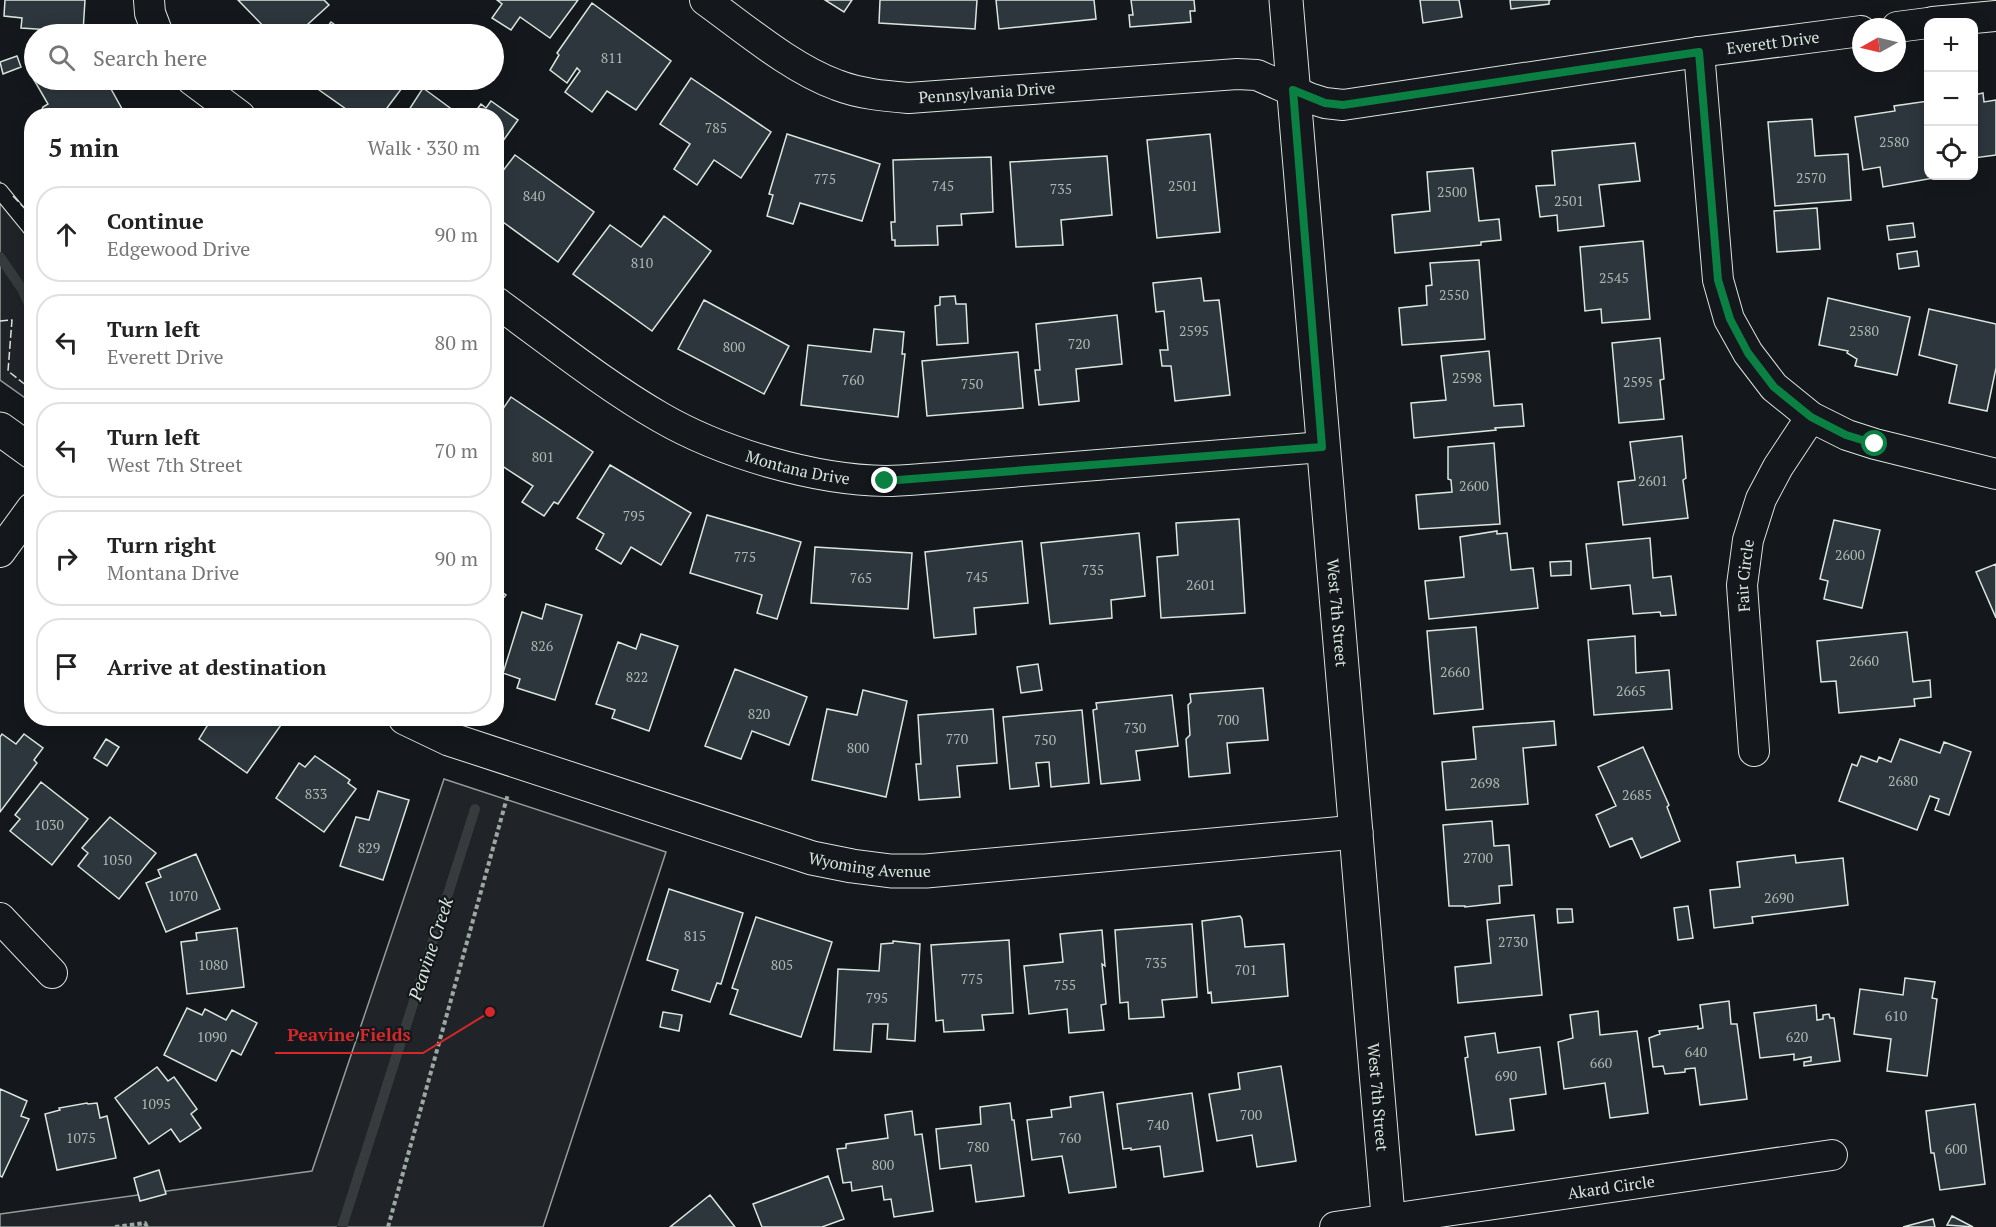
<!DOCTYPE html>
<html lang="en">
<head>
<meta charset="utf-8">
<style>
  :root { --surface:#fff; --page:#f6f6f6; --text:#222; --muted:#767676; --line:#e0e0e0 }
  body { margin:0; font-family:"PT Serif",serif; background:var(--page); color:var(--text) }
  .controls { position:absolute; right:18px; top:18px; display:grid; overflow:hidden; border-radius:12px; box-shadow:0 3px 15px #0003 }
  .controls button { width:54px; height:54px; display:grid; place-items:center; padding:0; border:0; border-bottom:2px solid var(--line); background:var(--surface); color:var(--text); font:30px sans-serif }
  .compass { position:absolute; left:1852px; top:18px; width:54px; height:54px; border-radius:50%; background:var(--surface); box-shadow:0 3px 15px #0003; rotate:262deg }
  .stop { position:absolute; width:18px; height:18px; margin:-14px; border:4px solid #0b8043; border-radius:50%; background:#fff }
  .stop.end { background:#0b8043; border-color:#fff; box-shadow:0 2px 6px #0008 }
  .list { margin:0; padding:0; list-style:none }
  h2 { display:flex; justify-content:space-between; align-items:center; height:78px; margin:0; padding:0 24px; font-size:26px }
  h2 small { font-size:20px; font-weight:400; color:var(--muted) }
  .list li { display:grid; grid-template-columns:39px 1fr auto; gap:18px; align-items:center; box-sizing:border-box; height:96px; margin:0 12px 12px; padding:0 12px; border:2px solid var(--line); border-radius:24px }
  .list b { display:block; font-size:22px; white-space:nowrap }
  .list p { margin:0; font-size:20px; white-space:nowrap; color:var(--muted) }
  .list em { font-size:20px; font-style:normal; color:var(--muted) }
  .icon { flex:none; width:33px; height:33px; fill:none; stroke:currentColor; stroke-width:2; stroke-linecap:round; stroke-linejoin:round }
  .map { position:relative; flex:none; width:1996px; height:1227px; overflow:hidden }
  .search { position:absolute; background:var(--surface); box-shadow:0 3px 15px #0003; left:24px; top:24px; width:480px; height:66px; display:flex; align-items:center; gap:15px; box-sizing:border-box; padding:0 21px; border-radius:33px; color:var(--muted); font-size:22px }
  .panel { position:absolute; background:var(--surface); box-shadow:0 3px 15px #0003; left:24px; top:108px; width:480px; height:618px; border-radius:24px }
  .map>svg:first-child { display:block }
</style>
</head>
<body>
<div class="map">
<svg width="1996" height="1227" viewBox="0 0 1996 1227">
  <rect width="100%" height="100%" fill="#14181c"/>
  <!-- green -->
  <path fill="#202428" stroke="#939e99" stroke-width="1.5" d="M0,182L31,216V402L0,380Z
    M444,779L666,852L543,1227H0V1214L312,1171Z"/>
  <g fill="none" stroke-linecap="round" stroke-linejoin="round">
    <!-- stream -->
    <path stroke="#363b3e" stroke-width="10" d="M0,257L22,289L32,311
      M29,383L32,379
      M342,1227L475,809"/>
  </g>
  <!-- building -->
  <path fill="#2c363c" stroke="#d8e6dc" stroke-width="1.5" d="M5,0H85L83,32L21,28L22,18L4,16Z
    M238,0H324L329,5L297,34H271Z
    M497,0H578L550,38L520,17L511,30L492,18L502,4Z
    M825,0H852L844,12Z
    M880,0H977L975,29L879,23Z
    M996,0H1094L1096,19L999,29Z
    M1131,0H1194L1195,11H1190L1191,22L1130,27L1129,15H1133Z
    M1420,0H1459L1462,17L1423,23Z
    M1510,0H1551H1549V4L1511,9Z
    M592,3L671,61L636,110L607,91L592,112L565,92L580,71L577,68L567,83L550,70L559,55L557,53Z
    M331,22L348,34H322Z
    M17,56L21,67L3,74L0,62Z
    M34,70V80H106L126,116H41L40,113L43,107L48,104L30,73Z
    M691,78L771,132L741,178L714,160L697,185L674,169L690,144L660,124Z
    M305,80H408L381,116H356Z
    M423,88L461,116H405Z
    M1983,93L1984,102L1996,100V155L1974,158V95Z
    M491,101L518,120L500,145L503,147L496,155V116H472L481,104L486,108Z
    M1928,101V176H1945L1883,187L1880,167L1863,170L1855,117L1895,111L1894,106Z
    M1812,119L1815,156L1848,154L1851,200L1775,206L1768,122Z
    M787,134L880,164L862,221L800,203L793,224L767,216L773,195L769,194Z
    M1210,134L1220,232L1157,238L1147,140Z
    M1635,143L1640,181L1599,185L1604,226L1558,231L1557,215L1540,217L1536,186L1555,185L1552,151Z
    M515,155L594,212L558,262L496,217V180Z
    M1107,156L1112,215L1061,220L1063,245L1016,247L1010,162Z
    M991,157L993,212L961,214L962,225L937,226L938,245L895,246V240H892L891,222H895L893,160Z
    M1473,168L1479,221L1499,219L1501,240L1481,242V245L1395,253L1392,215L1430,211L1427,172Z
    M1817,208L1820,249L1777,252L1774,211Z
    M664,216L711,251L652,331L573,274L610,225L641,247Z
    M1913,223L1915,237L1889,240L1887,226Z
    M1643,241L1650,319L1602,323L1601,309L1585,311L1580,247Z
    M1917,251L1919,266L1899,269L1897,254Z
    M1479,260L1485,339L1402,345L1399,308L1427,305L1426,286L1432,285L1430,263Z
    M1201,278L1204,301L1219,300L1230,395L1175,401L1171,366H1162L1160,350H1168L1164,311L1156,312L1153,283Z
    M955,296L956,304H966L968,343L937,345L935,306L940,305V297Z
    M1828,298L1910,317L1897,375L1855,366L1857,359L1847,353L1848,351L1819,345Z
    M704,300L789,346L764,394L678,349Z
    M1929,309L1996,324V368L1987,411L1949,403L1957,365L1919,355Z
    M1117,315L1122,364L1076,369L1079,401L1039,405L1035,370H1040L1036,324Z
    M874,329L904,332L902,354H905L898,417L801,405L808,345L871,352Z
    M1660,338L1664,379L1660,380L1664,419L1619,423L1612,343Z
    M1489,351L1494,406L1522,404L1524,426L1495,428L1496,430L1414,438L1411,403L1446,400L1441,356Z
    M1018,352L1023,408L927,416L922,361Z
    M511,397L593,452L558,504L554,502L544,516L522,502L533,486L496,462V419Z
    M1682,436L1686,478L1683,480L1688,518L1623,525L1618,482L1635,480L1630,442Z
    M1494,443L1500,524L1419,529L1416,495L1452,492L1451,480L1448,479V447Z
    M610,465L691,513L661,565L631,547L621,564L596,549L604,534L577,518Z
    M707,515L801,542L777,619L757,613L762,595L690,573Z
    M1239,519L1245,613L1161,618L1157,557L1178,555L1176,523Z
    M1834,520L1880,530L1862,608L1824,599L1828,581L1820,579Z
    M1497,531V534L1507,533L1511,570L1533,568L1538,608L1429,619L1425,581L1464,577L1460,537Z
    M1139,533L1145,596L1111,600L1112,618L1050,624L1041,543Z
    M1650,538L1653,578L1671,576L1676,615L1661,616L1660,612L1633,614L1630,585L1591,589L1586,544Z
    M1022,541L1028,603L974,608L976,634L934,638L925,552Z
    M815,547L912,553L908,609L811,603Z
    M1571,561V575L1551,576L1550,562Z
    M1996,564V618L1976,572Z
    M496,588L506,595L496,607Z
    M546,604L582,615L555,700L517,688L520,679L503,673L522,612L542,619Z
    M1476,627L1483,709L1434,714L1427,631Z
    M1907,632L1913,682L1930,680L1931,697L1914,699L1915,706L1839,713L1836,681L1821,682L1817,641Z
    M641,634L678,646L649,731L612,718L615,710L596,704L618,642L636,649Z
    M1635,636L1636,673L1669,670L1672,709L1594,715L1588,640Z
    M1038,664L1042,690L1021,693L1017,667Z
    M735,669L807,697L789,745L752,731L741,759L705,746Z
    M1263,688L1268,740L1227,743L1230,773L1189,777L1186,739L1190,735L1188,705L1191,702L1190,694Z
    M863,690L907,701L886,797L812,780L827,709L857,715Z
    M1172,695L1178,746L1136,751L1140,780L1101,784L1093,710L1097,709L1096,703Z
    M993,709L997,763L957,766L960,797L919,800L916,764H921L918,715Z
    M1082,710L1089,783L1051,787L1049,762L1036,763L1039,786L1010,789L1003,717Z
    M212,718H270L281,725L247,773L199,739Z
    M1554,721L1556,745L1523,748L1528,804L1446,810L1442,762L1476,759L1473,727Z
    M2,734L16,744L24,734L43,748L34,760L37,763L0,812V737Z
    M106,739L119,747L107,766L94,758Z
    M1900,739L1940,753L1944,742L1971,752L1949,815L1935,810L1939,799L1930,796L1917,830L1839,801L1852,764L1857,766L1861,756L1877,762L1879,757L1891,762Z
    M1643,747L1669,805L1667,807L1680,841L1641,858L1632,838L1610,847L1596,815L1616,806L1598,767Z
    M315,756L350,780L348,783L356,789L324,832L276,798L299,763L305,767Z
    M41,782L88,819L52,865L10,831L20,819L15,815Z
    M378,791L409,800L383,880L340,866L356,817L369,820Z
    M110,817L156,853L119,899L78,866L88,853L82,848Z
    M1492,821L1494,846L1509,845L1512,885L1499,886L1500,903L1465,907V906H1449L1443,825Z
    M196,854L220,909L166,932L146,883L161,877L158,870Z
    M1795,855L1796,863L1843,858L1848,905L1752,917L1753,923L1714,928L1710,890L1740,887L1737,862Z
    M669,889L743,913L721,984L717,983L710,1002L672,990L678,970L647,960Z
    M1688,906L1693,938L1678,940L1674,908Z
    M1557,909H1572L1573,922L1558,923Z
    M1534,915L1542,995L1458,1003L1455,967L1491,963L1487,920Z
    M1240,916L1242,919L1245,947L1284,944L1288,996L1212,1003L1211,992L1208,993L1202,921Z
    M756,917L832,942L801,1037L730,1014L738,990L732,988Z
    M1192,924L1197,997L1162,1000L1164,1017L1129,1019L1128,1002L1120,1003L1115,930Z
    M237,928L244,987L187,994L181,942L197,940L196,933Z
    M1102,930L1105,966L1102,964L1106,1004L1101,1005L1104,1030L1069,1033L1067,1009L1029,1014L1024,966L1063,962L1060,934Z
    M1009,940L1013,1013L982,1015L984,1030L944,1032L943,1020L936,1021L931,945Z
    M893,941L920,944L915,1041L887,1039L888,1024H873L871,1052L834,1050L838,969L879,971L881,944L893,943Z
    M1905,978L1935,982L1932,998L1937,999L1927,1076L1887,1071L1891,1039L1854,1034L1860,989L1903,995Z
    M1729,1001L1731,1024H1737L1747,1099L1700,1105L1695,1068L1685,1069V1072L1665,1074L1663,1066L1653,1067L1649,1038L1660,1034L1659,1031L1698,1026V1029L1703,1028L1700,1005Z
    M1816,1005L1817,1020L1823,1019V1015L1829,1014L1830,1018H1834L1840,1061L1804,1066V1062L1811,1061V1057L1794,1060V1054L1760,1058L1754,1013Z
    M187,1008L202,1015L205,1009L226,1020L232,1010L257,1023L241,1055L232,1050L216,1081L164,1055Z
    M1598,1011L1600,1035L1637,1031L1648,1113L1610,1118L1605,1083L1564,1089L1558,1042L1573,1038L1570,1015Z
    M663,1012L682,1015L679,1031L660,1027Z
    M1495,1033L1498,1053L1540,1047L1546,1094L1510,1099L1514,1130L1476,1135L1465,1058L1468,1057L1465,1037Z
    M1281,1066L1296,1161L1257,1167L1252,1135L1217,1141L1209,1094L1240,1089L1238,1073Z
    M157,1067L168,1081L174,1077L197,1109L191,1114L201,1128L180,1142L171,1129L149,1144L115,1098Z
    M0,1089L27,1101L21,1116L29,1119L2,1177L0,1176Z
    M1103,1092L1116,1187L1069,1193L1062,1156L1032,1160L1027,1120L1052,1117L1051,1110L1071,1107L1070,1097Z
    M1192,1093L1203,1171L1164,1177L1160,1146L1131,1150V1148L1123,1149L1117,1104Z
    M87,1103L88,1104L97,1103L100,1118L107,1116L116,1158L57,1170L45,1114L60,1110L59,1108Z
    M1010,1103L1012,1120H1014L1024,1196L976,1202L971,1165L940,1169L936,1129L981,1124L980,1107Z
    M1975,1104L1985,1184L1940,1190L1934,1153H1931L1926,1111Z
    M912,1111L915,1135L922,1134L933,1211L894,1217L891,1199L884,1200L882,1186L852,1191L851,1182L843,1183L837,1149L846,1148V1144L888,1138L885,1115Z
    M159,1170L166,1194L140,1201L134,1178Z
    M828,1176L844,1219L822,1227H762L753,1204Z
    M710,1195L735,1227H670Z
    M1952,1216L1973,1227L1947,1225Z
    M1933,1219L1935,1227H1903Z"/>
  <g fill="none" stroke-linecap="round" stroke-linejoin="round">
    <!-- lane casing -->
    <g stroke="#d8e6dc" stroke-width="17">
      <path id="lane" d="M0,191L32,230"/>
    </g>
    <!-- street casing -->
    <g stroke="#d8e6dc" stroke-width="32">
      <g id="street">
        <path d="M149,0L150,13L158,34"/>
        <path id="s1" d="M705,0C744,28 792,69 837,85C860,94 885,96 909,98L1237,74L1257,75L1309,98L1325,103L1343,105L1699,52L1861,31"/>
        <path d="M1933,22L1996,16"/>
        <path d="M1897,27L1928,23"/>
        <path d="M1699,52L1718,280L1729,319L1748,353L1774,387L1811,417L1847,435L1875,444L1996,474"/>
        <path d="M192,80L240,116"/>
        <path id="s2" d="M496,302C550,341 603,384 660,417C722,453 814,480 886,481C903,481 919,479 936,478L1322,447"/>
        <path d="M0,552L32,508"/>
        <path id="s3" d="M1754,751L1742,585L1748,540L1761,499L1778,467L1811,417"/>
        <path d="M0,918L52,973"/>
        <path id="s4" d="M1335,1227L1832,1155"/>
      </g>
    </g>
    <!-- secondary casing -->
    <g stroke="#d8e6dc" stroke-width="35">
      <g id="secondary">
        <path id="s5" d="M1286,0L1389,1227"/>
        <path d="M0,429L32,452"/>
        <path id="s6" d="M405,718L449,739L812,858L852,866L891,871H926L1356,832"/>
      </g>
    </g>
    <!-- path -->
    <path stroke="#9da8a2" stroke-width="4" stroke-dasharray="4.5 3" stroke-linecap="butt" d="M115,1227L145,1223L147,1227
      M388,1227L508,794"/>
    <!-- lane -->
    <use href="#lane" stroke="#14181c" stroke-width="15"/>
    <!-- street -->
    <use href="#street" stroke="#14181c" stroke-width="30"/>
    <!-- secondary -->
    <use href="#secondary" stroke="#14181c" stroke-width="33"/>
    <!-- fence -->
    <path stroke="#d8e6dc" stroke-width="1.5" stroke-dasharray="8 3" stroke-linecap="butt" d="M13,196L32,216
      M0,321L12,320L8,371L32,390"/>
  </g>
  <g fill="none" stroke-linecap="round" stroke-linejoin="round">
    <!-- route -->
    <path stroke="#0b8043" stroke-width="8" d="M885,481L1322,447L1293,90L1325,103L1343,105L1699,52L1718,280L1730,319L1748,353L1774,387L1811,417L1846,435L1875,444"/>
  </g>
  <g text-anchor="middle" stroke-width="4.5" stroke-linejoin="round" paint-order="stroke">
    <!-- number labels -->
    <g font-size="14" fill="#adbab4">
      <text x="612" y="63">811</text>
      <text x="716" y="133">785</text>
      <text x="1894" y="147">2580</text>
      <text x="1811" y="183">2570</text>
      <text x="825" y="184">775</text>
      <text x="943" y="191">745</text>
      <text x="1183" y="191">2501</text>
      <text x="1061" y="194">735</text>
      <text x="1452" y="197">2500</text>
      <text x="534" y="201">840</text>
      <text x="1569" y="206">2501</text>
      <text x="642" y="268">810</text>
      <text x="1614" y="283">2545</text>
      <text x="1454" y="300">2550</text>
      <text x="1194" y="336">2595</text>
      <text x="1864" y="336">2580</text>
      <text x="1079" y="349">720</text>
      <text x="734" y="352">800</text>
      <text x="1467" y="383">2598</text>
      <text x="853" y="385">760</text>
      <text x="1638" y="387">2595</text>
      <text x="972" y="389">750</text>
      <text x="543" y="462">801</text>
      <text x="1653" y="486">2601</text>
      <text x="1474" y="491">2600</text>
      <text x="634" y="521">795</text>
      <text x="1850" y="560">2600</text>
      <text x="745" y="562">775</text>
      <text x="1093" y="575">735</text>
      <text x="977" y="582">745</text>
      <text x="861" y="583">765</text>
      <text x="1201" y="590">2601</text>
      <text x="542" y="651">826</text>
      <text x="1864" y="666">2660</text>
      <text x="1455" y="677">2660</text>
      <text x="637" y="682">822</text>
      <text x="1631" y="696">2665</text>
      <text x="759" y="719">820</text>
      <text x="1228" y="725">700</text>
      <text x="1135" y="733">730</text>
      <text x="957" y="744">770</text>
      <text x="1045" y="745">750</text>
      <text x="858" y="753">800</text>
      <text x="1903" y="786">2680</text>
      <text x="1485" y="788">2698</text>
      <text x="316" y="799">833</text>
      <text x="1637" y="800">2685</text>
      <text x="49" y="830">1030</text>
      <text x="369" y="853">829</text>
      <text x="1478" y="863">2700</text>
      <text x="117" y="865">1050</text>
      <text x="183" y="901">1070</text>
      <text x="1779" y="903">2690</text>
      <text x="695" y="941">815</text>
      <text x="1513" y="947">2730</text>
      <text x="1156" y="968">735</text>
      <text x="213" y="970">1080</text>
      <text x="782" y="970">805</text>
      <text x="1246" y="975">701</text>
      <text x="972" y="984">775</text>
      <text x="1065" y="990">755</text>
      <text x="877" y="1003">795</text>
      <text x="1896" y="1021">610</text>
      <text x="212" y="1042">1090</text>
      <text x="1797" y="1042">620</text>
      <text x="1696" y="1057">640</text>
      <text x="1601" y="1068">660</text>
      <text x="1506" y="1081">690</text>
      <text x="156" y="1109">1095</text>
      <text x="1251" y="1120">700</text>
      <text x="1158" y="1130">740</text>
      <text x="81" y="1143">1075</text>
      <text x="1070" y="1143">760</text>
      <text x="978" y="1152">780</text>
      <text x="1956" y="1154">600</text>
      <text x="883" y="1170">800</text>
    </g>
    <!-- street labels -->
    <g font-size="16" fill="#d8e6dc" stroke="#14181c">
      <text dy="6" stroke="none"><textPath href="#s1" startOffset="1106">Everett Drive</textPath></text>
      <text dy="6" stroke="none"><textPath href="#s1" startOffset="309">Pennsylvania Drive</textPath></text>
      <text dy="6" stroke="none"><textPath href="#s2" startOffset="348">Montana Drive</textPath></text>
      <text dy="6" stroke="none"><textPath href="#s3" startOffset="176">Fair Circle</textPath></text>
      <text dy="6" stroke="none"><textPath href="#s5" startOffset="615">West 7th Street</textPath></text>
      <text dy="6" stroke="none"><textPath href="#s6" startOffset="489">Wyoming Avenue</textPath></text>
      <text dy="6" stroke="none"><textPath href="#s5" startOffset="1101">West 7th Street</textPath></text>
      <text dy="6" stroke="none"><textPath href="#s4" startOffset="279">Akard Circle</textPath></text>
    </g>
    <!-- water labels -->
    <g font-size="18" font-style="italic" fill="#d8e6dc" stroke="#14181c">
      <text transform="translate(431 949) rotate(-72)" y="6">Peavine Creek</text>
    </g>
  </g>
  <!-- callouts -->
  <path fill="none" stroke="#d62828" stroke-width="2" d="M490 1012L423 1053H275"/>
  <circle fill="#d62828" stroke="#14181c" stroke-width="2" cx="490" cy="1012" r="6"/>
  <g font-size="18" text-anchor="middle" font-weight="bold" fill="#d62828" stroke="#14181c" stroke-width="4.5" stroke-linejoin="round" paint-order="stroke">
    <text x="349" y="1041">Peavine Fields</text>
  </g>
</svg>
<div class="controls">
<button>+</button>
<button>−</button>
<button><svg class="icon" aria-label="locate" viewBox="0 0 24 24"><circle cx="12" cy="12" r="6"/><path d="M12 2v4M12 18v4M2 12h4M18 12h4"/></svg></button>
</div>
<svg class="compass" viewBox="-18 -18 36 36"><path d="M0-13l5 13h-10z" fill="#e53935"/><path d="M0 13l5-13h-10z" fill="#767676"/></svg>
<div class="stop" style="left:1875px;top:444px"></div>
<div class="stop end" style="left:885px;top:481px"></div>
<div class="search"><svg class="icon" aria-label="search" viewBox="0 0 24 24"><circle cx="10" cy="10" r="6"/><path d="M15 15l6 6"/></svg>Search here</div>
<section class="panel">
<h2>5 min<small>Walk · 330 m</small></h2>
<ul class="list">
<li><svg class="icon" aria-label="ahead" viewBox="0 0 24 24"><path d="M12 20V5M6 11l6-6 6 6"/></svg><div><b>Continue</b><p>Edgewood Drive</p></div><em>90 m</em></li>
<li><svg class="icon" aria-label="left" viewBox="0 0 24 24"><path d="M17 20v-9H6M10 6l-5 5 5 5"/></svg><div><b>Turn left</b><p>Everett Drive</p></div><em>80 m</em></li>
<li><svg class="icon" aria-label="left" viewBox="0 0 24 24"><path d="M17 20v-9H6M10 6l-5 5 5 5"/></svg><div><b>Turn left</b><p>West 7th Street</p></div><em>70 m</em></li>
<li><svg class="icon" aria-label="right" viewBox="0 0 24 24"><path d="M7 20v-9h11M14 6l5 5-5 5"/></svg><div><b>Turn right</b><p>Montana Drive</p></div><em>90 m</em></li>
<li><svg class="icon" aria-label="arrive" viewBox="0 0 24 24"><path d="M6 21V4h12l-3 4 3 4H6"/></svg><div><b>Arrive at destination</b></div></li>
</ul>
</section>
</div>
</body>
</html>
